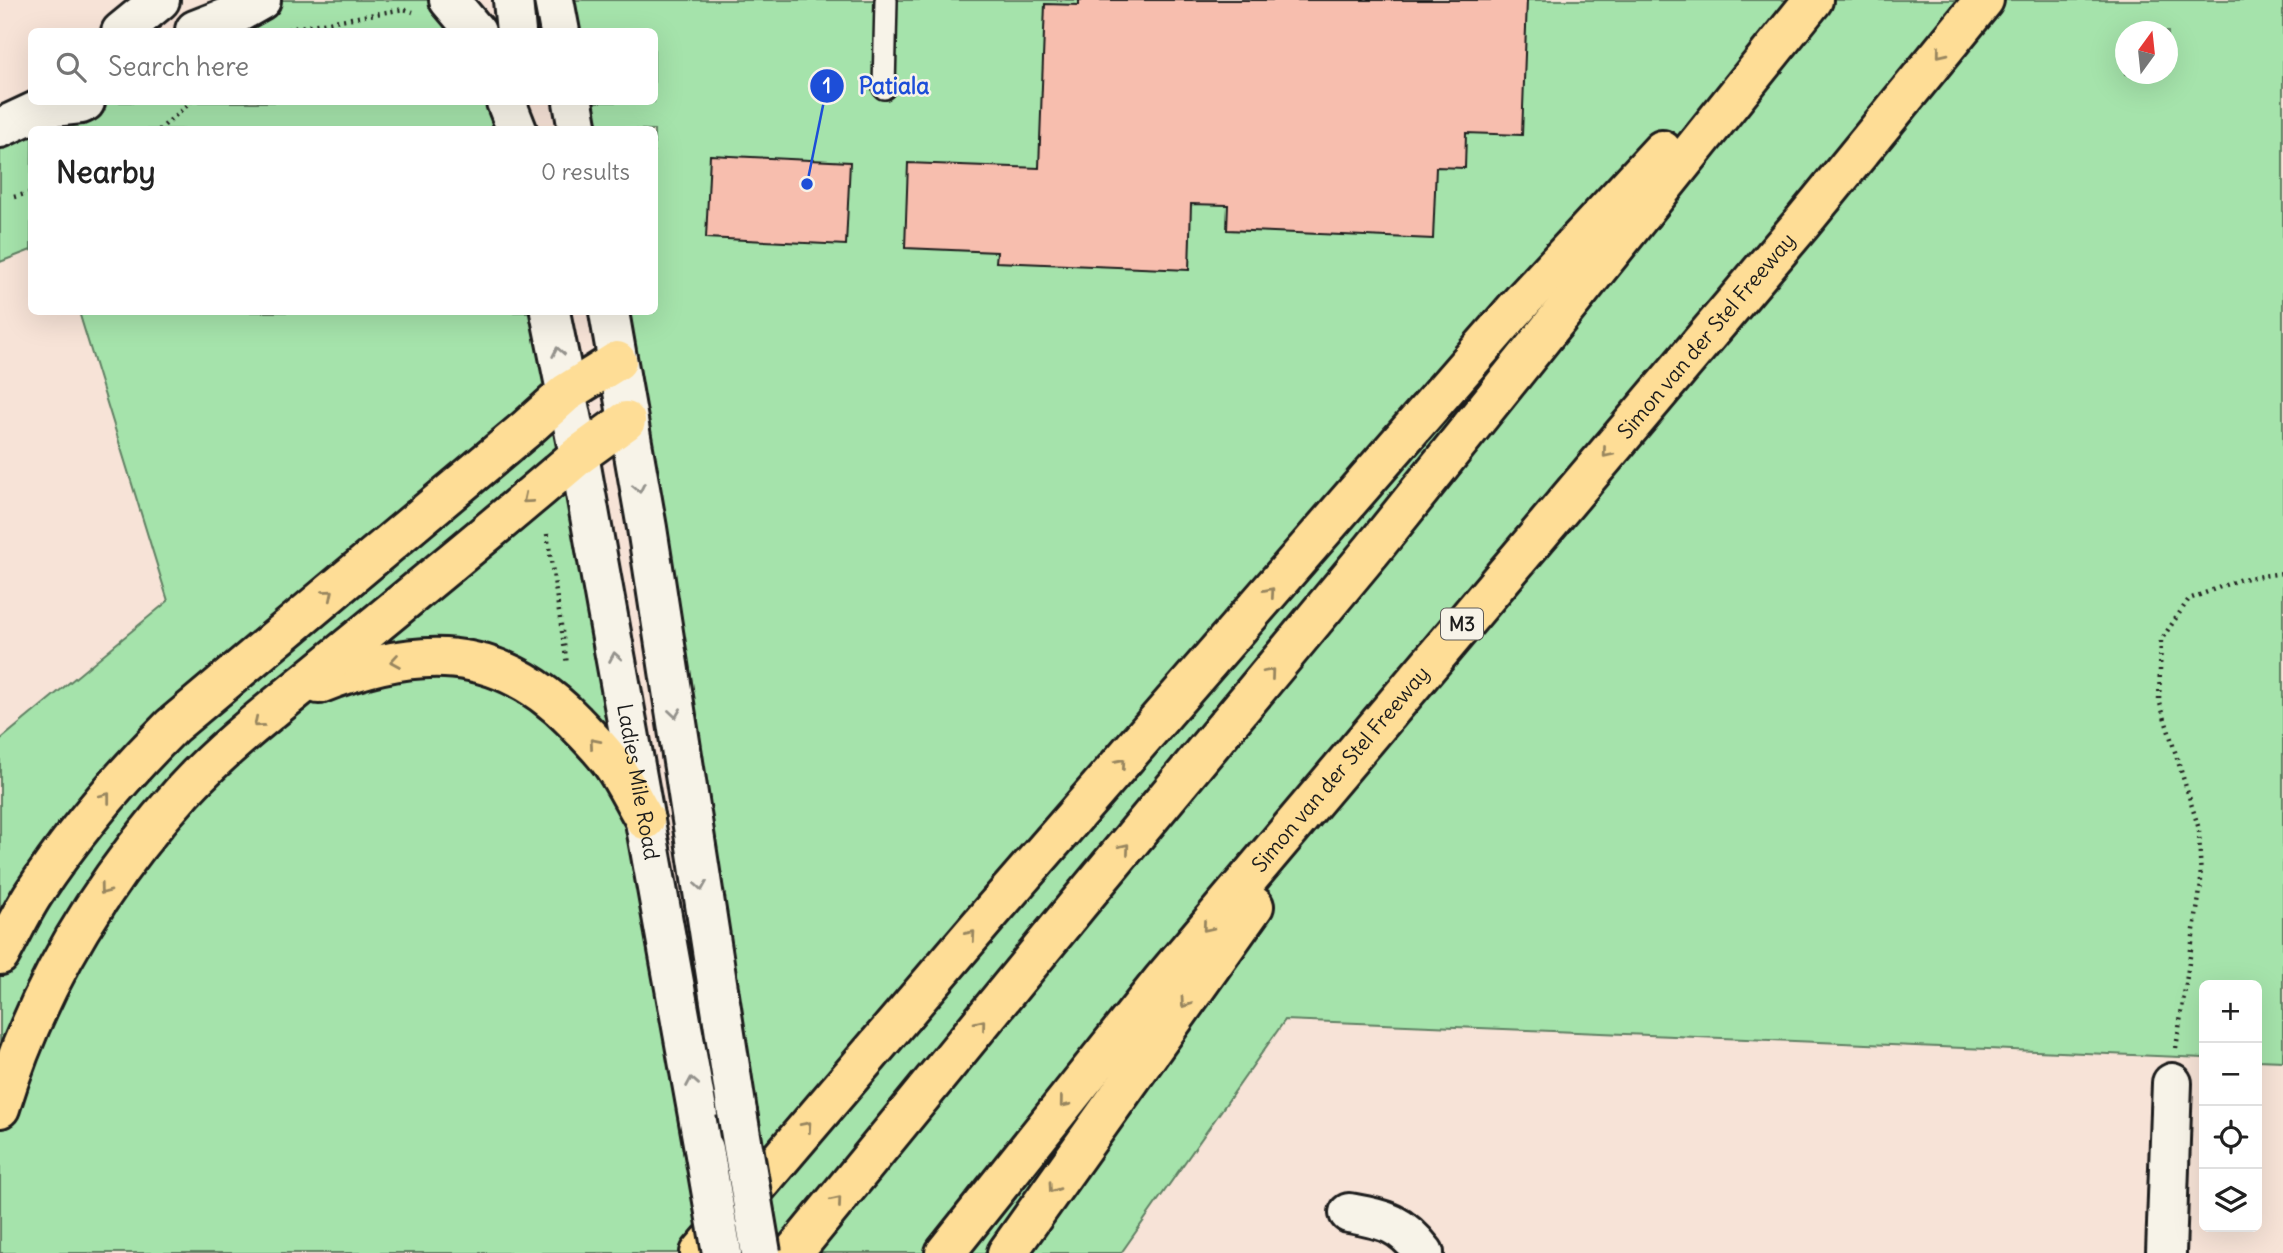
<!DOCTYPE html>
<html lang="en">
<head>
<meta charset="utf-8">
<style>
  :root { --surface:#fff; --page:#f6f6f6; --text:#222; --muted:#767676; --line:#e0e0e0 }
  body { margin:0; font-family:Delius,sans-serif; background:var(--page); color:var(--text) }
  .controls { position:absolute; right:21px; bottom:21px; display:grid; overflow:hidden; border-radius:10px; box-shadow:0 7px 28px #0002 }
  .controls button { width:63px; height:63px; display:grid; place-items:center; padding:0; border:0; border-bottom:2px solid var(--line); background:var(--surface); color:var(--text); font:35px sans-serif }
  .compass { position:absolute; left:2115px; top:21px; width:63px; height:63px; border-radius:50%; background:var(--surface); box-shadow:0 7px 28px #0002; rotate:15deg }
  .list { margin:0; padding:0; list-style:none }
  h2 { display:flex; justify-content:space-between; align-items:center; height:91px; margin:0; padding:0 28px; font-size:30px }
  h2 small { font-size:23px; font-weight:400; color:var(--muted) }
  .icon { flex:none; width:38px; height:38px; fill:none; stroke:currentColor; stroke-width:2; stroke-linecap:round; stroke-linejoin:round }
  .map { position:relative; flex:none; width:2283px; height:1253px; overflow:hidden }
  .search { position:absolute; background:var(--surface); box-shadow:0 7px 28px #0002; left:28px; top:28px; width:630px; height:77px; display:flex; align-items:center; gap:18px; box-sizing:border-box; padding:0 24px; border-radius:10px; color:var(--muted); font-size:26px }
  .panel { position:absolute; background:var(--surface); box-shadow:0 7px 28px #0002; left:28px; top:126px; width:630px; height:189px; border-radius:10px }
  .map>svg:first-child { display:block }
</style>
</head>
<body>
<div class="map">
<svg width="2283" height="1253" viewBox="0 0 2283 1253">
  <rect width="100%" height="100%" fill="#f7e3d7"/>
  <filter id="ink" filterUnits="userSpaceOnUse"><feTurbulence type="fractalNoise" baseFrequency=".0143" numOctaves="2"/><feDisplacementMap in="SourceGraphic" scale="14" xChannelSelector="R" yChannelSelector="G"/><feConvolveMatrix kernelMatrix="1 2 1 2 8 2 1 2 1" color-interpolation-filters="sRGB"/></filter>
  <g filter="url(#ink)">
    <!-- green -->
    <path fill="#a5e3ab" stroke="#608064" stroke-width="2" fill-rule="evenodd" d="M261,0H449L475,32H193Z
      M554,0H2283V1061L2257,1060V985H2204V1058L1285,1020L1121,1253H761L609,312H654V130L578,129L573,102H654V32L560,31ZM2126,32H2168V74H2126Z
      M85,102H506L517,129L32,130L31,250L0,262V128Z
      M79,312H550L722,1253H0V740L168,601Z"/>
    <!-- building -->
    <path fill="#f7beae" stroke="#1c1c1c" stroke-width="2" d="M1079,0H1527L1522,135L1466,133L1465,168L1436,167L1433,239L1227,230L1228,205L1191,204L1189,270L996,262L997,252L905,248L908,163L1039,168L1045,4L1079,5Z
      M710,155L850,162L846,245L706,238Z"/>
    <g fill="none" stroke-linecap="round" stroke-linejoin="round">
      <!-- service casing -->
      <g stroke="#1c1c1c" stroke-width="26">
        <path id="service" d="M884,88L886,0"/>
      </g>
      <!-- minor casing -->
      <g stroke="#1c1c1c" stroke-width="44">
        <path id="minor" d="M1349,1213C1386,1220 1400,1222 1424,1253
          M2166,1253L2172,1083"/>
      </g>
      <!-- secondary casing -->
      <g stroke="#1c1c1c" stroke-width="44">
        <g id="secondary">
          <path d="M449,0L476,32"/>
          <path d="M513,0L516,32"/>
          <path d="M554,0L560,32"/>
          <path d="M195,30L236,14L261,0"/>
          <path d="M121,32L160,0"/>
          <path d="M506,102L517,130"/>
          <path d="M573,102L578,130"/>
          <path d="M0,128L43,108L81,104L85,102"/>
          <path id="s1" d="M550,312L579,455L704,1149"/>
          <path d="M609,312L647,528L737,1112"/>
        </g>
      </g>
      <!-- motorway casing -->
      <g stroke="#1c1c1c" stroke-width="44">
        <g id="motorway">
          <path d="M319,684C415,646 497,642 574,721C587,735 602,749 613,765C625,782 634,802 645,820"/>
          <path d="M0,955C11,935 21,913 34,893C74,832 121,777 172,726L526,429L566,393L617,361"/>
          <path d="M0,1108C37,987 99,884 184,790C229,741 284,701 335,658C417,591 499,524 579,455L626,421"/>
          <path d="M700,1253L992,911L1525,298L1662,150"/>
          <path d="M793,1253L1079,903L1373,549L1813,0"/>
          <path id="s2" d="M945,1253L1161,982L1802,223L1984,0"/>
          <path d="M1007,1253L1254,906"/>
        </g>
      </g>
      <!-- path -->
      <path stroke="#1c1c1c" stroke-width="4.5" stroke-dasharray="2 5" stroke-linecap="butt" d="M288,29L404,9L413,12
        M159,130L191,102
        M14,197L32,192
        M547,534L567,664
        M2176,1048L2201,884L2199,829L2159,700L2161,640L2189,599L2241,579L2283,573"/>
      <!-- service -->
      <use href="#service" stroke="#f7f3e8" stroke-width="21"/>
      <!-- minor -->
      <use href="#minor" stroke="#f7f3e8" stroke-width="38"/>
      <!-- secondary -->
      <use href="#secondary" stroke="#f7f3e8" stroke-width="38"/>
      <!-- motorway -->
      <use href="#motorway" stroke="#fedd96" stroke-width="38"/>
      <!-- secondary-bridge casing -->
      <g stroke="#1c1c1c" stroke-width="44" stroke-linecap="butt">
        <path id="secondary-bridge" d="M737,1112L761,1253
          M704,1149L722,1253"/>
      </g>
      <!-- secondary-bridge -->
      <use href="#secondary-bridge" stroke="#f7f3e8" stroke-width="38"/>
    </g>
    <!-- one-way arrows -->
    <defs><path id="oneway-chevron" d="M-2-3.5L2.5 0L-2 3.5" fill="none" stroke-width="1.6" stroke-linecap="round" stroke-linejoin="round" transform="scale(1.75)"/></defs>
    <g stroke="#98865f">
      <use href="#oneway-chevron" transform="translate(1941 53) rotate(129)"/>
      <use href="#oneway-chevron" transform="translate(1607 453) rotate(130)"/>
      <use href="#oneway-chevron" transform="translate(527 499) rotate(140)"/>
      <use href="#oneway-chevron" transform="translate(1270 592) rotate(-49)"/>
      <use href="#oneway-chevron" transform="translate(329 594) rotate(-40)"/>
      <use href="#oneway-chevron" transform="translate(395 661) rotate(171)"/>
      <use href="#oneway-chevron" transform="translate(1270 673) rotate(-50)"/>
      <use href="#oneway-chevron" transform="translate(258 723) rotate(140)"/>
      <use href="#oneway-chevron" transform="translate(594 743) rotate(-131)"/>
      <use href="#oneway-chevron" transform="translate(1121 763) rotate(-49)"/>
      <use href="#oneway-chevron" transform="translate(106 797) rotate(-52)"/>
      <use href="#oneway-chevron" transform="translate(1125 848) rotate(-50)"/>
      <use href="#oneway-chevron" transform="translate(104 890) rotate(127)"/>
      <use href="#oneway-chevron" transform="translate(1207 927) rotate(130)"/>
      <use href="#oneway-chevron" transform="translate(971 935) rotate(-49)"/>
      <use href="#oneway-chevron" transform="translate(1185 1003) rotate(125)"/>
      <use href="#oneway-chevron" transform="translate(981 1024) rotate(-51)"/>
      <use href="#oneway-chevron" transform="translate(1064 1103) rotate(129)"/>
      <use href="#oneway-chevron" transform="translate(807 1126) rotate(-49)"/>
      <use href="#oneway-chevron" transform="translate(1053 1188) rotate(125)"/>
      <use href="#oneway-chevron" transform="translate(837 1201) rotate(-50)"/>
    </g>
    <g stroke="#94928c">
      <use href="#oneway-chevron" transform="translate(558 352) rotate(-101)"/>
      <use href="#oneway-chevron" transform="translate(639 488) rotate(79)"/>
      <use href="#oneway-chevron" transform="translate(615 657) rotate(-100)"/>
      <use href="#oneway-chevron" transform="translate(675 713) rotate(82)"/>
      <use href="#oneway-chevron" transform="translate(701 886) rotate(81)"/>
      <use href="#oneway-chevron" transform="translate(692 1082) rotate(-100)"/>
    </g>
  </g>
  <g text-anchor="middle" stroke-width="5" stroke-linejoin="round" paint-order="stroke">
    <!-- shield labels -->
    <rect fill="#f7f3e8" stroke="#5e5c59" stroke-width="2" x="1441" y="608.5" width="42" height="31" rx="5"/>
    <g font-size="19" font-weight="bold" fill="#1c1c1c">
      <text x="1462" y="631">M3</text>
    </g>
    <!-- street labels -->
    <g font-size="21" fill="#1c1c1c" stroke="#f7f3e8">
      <text dy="7" stroke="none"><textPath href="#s2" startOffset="1192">Simon van der Stel Freeway</textPath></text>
      <text dy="7" stroke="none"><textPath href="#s2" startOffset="625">Simon van der Stel Freeway</textPath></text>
      <text dy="7" stroke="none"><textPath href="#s1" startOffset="478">Ladies Mile Road</textPath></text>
    </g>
  </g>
  <!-- callouts -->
  <path fill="none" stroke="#1d4ed8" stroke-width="2.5" d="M807 184L827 86"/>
  <g fill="#1d4ed8" stroke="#f7f3e8" stroke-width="2.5">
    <circle cx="807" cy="184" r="7"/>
    <circle cx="827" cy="86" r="18"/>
  </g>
  <g font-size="21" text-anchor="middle" font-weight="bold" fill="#fff">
    <text x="827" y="93">1</text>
  </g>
  <g font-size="23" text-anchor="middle" font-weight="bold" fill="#1d4ed8" stroke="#f7f3e8" stroke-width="5" stroke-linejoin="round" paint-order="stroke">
    <text x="894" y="94">Patiala</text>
  </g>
</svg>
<div class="controls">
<button>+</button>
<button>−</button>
<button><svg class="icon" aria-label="locate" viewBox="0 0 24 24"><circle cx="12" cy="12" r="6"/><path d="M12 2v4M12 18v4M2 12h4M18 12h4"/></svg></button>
<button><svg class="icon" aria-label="layers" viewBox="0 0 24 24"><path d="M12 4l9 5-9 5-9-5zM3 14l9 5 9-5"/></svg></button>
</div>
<svg class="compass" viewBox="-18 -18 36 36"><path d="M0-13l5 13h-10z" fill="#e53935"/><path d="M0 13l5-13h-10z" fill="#767676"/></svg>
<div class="search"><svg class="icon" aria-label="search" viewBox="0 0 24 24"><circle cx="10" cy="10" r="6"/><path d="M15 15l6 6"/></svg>Search here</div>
<section class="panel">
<h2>Nearby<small>0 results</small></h2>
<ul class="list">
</ul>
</section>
</div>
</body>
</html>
